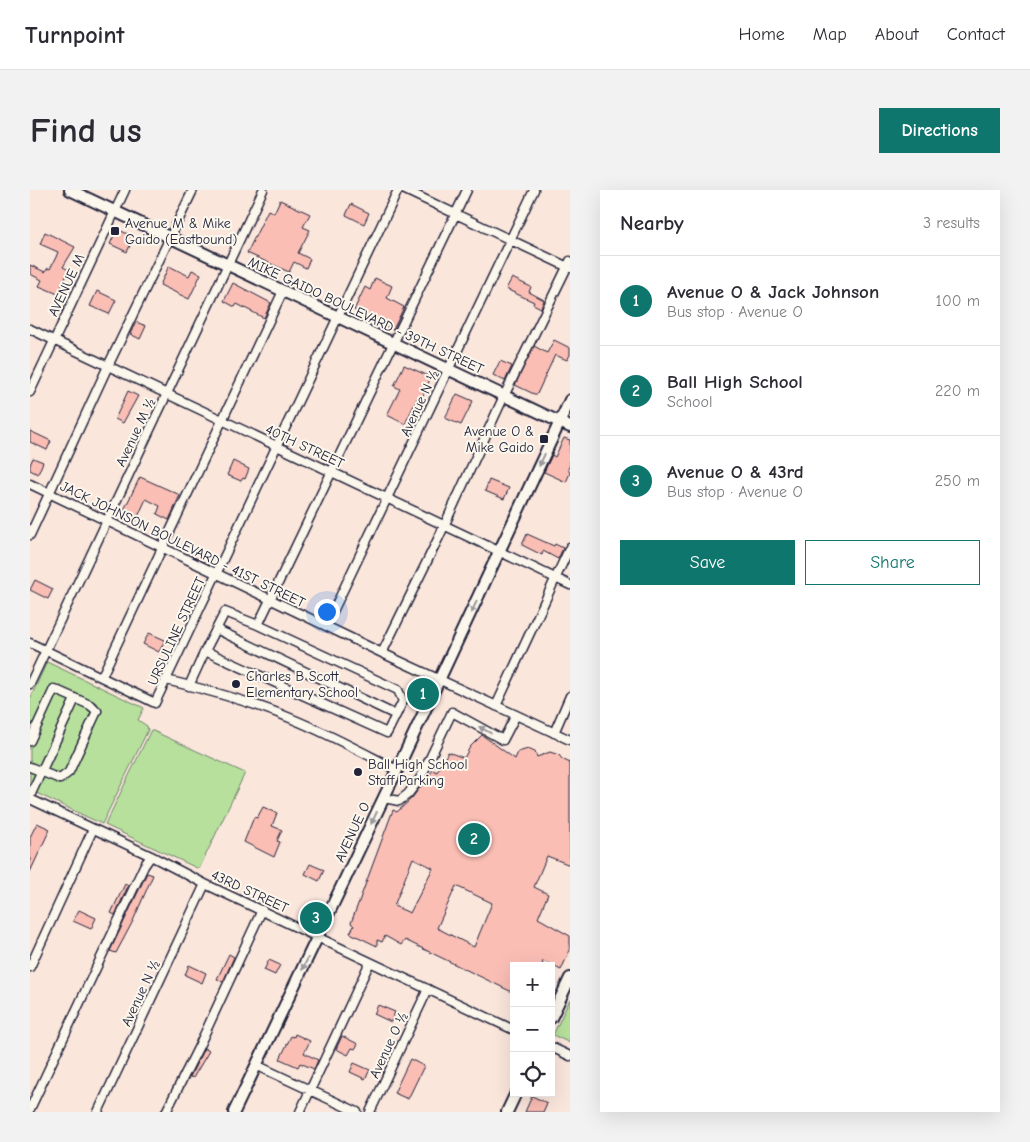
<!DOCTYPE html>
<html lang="en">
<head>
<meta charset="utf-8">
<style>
  :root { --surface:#fff; --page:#f2f2f3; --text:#2b2b33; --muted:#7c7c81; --line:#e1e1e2; --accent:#0f766e }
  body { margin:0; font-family:"Comic Neue",sans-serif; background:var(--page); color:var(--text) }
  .controls { position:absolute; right:15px; bottom:15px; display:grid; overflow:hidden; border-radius:0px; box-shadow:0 5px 20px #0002 }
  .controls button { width:45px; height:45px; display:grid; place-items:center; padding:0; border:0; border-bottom:1px solid var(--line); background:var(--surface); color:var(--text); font:25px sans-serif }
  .you { position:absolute; left:296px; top:421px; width:18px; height:18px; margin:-12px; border:4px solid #fff; border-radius:50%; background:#1a73e8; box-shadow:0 0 0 8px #1a73e833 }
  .badge { display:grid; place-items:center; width:32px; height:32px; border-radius:50%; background:var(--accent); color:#fff; font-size:16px; font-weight:700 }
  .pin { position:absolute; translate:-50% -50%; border:2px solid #fff; box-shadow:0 1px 5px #0006 }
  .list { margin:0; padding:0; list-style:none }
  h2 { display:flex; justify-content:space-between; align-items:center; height:65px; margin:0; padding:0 20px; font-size:21px }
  h2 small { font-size:16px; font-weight:400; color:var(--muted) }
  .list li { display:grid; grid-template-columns:32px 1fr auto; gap:15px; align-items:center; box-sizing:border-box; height:90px; padding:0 20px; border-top:1px solid var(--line) }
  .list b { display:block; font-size:19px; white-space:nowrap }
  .list p { margin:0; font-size:16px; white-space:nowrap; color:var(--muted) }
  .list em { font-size:16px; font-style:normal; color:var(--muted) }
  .actions { display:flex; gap:10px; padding:15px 20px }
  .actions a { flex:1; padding:11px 0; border:1px solid var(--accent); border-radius:0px; text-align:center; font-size:18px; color:var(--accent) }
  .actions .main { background:var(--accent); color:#fff }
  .icon { flex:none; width:28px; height:28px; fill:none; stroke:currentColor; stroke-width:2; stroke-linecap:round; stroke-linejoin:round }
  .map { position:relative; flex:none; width:540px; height:922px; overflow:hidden; border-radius:0px }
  header { display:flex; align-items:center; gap:30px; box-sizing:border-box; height:70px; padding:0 25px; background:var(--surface); border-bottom:1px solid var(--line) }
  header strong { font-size:24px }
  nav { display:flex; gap:28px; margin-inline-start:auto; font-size:18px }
  .intro { display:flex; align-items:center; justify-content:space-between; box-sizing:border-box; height:120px; padding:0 30px }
  h1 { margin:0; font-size:35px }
  .button { padding:12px 22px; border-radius:0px; background:var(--accent); color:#fff; font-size:18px; font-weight:700 }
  main { display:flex; gap:30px; padding:0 30px }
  aside { flex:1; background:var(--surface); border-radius:0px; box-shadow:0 5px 20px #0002 }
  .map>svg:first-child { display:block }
</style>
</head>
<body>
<header>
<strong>Turnpoint</strong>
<nav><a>Home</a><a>Map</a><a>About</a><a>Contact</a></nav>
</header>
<div class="intro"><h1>Find us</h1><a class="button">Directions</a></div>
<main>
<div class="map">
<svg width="540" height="922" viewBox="0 0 540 922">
  <rect width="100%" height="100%" fill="#fbe6dc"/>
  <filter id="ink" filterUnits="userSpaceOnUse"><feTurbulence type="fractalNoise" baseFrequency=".02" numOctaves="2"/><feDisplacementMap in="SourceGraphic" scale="10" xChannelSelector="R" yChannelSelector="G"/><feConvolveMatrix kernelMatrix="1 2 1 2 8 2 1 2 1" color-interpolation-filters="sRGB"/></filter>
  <g filter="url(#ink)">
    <!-- green -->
    <path fill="#b7e09c" stroke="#6c816c" d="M17,472L114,518L108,530L117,536L118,540L72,634L0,600V509Z
      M121,540L215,583L169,679L75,635Z
      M540,809V853L523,845Z"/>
    <!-- building -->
    <path fill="#fabeb5" stroke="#22223b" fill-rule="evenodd" d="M250,10L280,24L273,37L280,40L268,63L280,69L276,78L264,72L259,82L217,63L238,20L244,23Z
      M321,14L339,23L334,34L316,25Z
      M87,39L104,47L97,62L80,54Z
      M15,42L45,57L33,77L39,80L28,104L9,96L12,90L0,84V75L15,82L18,78L20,79L26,67L28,62L10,54Z
      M139,76L159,86L162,80L171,84L159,109L130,95Z
      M345,88L362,96L357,108L374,117L363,140L324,120L335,97L340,100Z
      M482,88L501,97L499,102L514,110L511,118L503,114L504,112L476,99Z
      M203,93L241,113L234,128L207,114L205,117L194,111Z
      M67,101L86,110L79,124L60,116Z
      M106,132L116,136L110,149L100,144Z
      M524,150L540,158V165L537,170L525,165L507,204H504L485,195L504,156L517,163Z
      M470,171L482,176L475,191L463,185Z
      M374,175L401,187L392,208L388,207L375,234L357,225L370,199L364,196Z
      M98,201L108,206L93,233L85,229Z
      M427,204L443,211L431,235L415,228Z
      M0,241L21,251L17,260L0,252Z
      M534,248L540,250V275L538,279L540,283L536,292L514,282L522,265L525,267Z
      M3,268L13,272L8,284L0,280V275Z
      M203,271L219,279L215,289L213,288L211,291L197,285Z
      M110,287L150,305L139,330L127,324L130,316L116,309L106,331L92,324Z
      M459,290L479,298L474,309L455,301Z
      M497,344L524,356L525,354L533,358L528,369L513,361L512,365L492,355Z
      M5,390L23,399L18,409L0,400Z
      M119,443L135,450L129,462L113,454Z
      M452,545L485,569L488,562L498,559L505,562L507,567L520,562L529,565L532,569L540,573V675L517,666L504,697L518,704L508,728L540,746V760L531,780L513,771L512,776H484V803L375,750L371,755L355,746L352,752L347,750V756L320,743L324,736L321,733L363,620L367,622L382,608L403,580L407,582L418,562L434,568L440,557ZM383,668L403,678L380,723L364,716ZM426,696L462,713L444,757L407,738Z
      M233,617L247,623L242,636L252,640L247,651L250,652L244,667L214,652L224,627L227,628Z
      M7,633L20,639L0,682V647Z
      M280,674L294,680L289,691L275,684Z
      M117,683L123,685L103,731L86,763L80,761Z
      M95,694L98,696L85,725L81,723Z
      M49,720L66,728L61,739L43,731Z
      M199,764L204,767L193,792L187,789Z
      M239,770L250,775L245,785L234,780Z
      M159,775L176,783L172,793L155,785Z
      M348,815L365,822L361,832L344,824Z
      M265,844L280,851L274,863L288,870L284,879L270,873L268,877L250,869L261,846L264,847Z
      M312,846L328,854L325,859L322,858L318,865L306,859Z
      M174,858L179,861L163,888L160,887Z
      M380,869L394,876L378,909L364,903Z
      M324,873L340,880L335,889L320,882Z
      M502,906L517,913L513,922H495Z"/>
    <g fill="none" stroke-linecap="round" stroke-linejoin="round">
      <!-- minor casing -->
      <g stroke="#22223b" stroke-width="11">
        <path id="minor" d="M375,0L540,78
          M0,139L540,395
          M0,202L95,0
          M0,294L352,463L540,550
          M0,345L78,176L163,0
          M296,436L504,0
          M186,439L366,525
          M0,453L125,513L368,0
          M175,461L357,543L373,511L368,500L228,435
          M352,463L409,347L474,206L540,71
          M72,486L253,101
          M136,490C178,500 220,511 260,528C297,543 332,562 367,580
          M0,494L233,0
          M159,496L175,461L195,422L228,435L437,0
          M466,516L540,357
          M524,543L540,506
          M0,551L24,499L60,515L67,521L39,582L30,589L0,577
          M0,606L45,509
          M354,608L369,611L378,604L391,587L422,522L473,550L486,525
          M0,609L121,666L175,694L484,840
          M0,777L63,639
          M521,857L540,866
          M226,875L327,922
          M0,919L114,676L121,666
          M68,922L175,694
          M136,922L169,856L232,720
          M270,922L340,772
          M340,922L398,799"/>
      </g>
      <!-- major casing -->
      <g stroke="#22223b" stroke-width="14">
        <path id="major" d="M40,0L540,237
          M521,828L540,788
          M204,922L367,580L540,210
          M477,922L486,903"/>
      </g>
      <!-- minor -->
      <use href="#minor" stroke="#fbf7ec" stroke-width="8"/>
      <!-- major -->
      <use href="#major" stroke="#fbf7ec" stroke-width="10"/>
    </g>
    <!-- one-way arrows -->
    <defs><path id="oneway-solid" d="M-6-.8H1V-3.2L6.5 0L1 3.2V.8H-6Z" transform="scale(1.25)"/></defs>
    <g fill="#99979c">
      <use href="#oneway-solid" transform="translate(512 270) rotate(115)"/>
      <use href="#oneway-solid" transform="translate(444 417) rotate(115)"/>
      <use href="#oneway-solid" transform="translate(455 540) rotate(-151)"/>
      <use href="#oneway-solid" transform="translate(344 628) rotate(115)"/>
      <use href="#oneway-solid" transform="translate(275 774) rotate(116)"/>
    </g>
  </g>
  <!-- markers -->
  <g fill="#22223b" stroke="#fbf7ec" stroke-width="2">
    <rect x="80" y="36" width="10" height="10" rx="2.5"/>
    <rect x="509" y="244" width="10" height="10" rx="2.5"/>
    <circle cx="206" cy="494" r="5"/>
    <circle cx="328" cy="582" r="5"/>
  </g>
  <g text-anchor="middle" stroke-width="4" stroke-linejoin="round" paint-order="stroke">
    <!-- poi labels -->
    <g font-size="14" fill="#22223b" stroke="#fbf7ec" text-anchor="start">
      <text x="95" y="38">Avenue M &amp; Mike<tspan x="95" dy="16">Gaido (Eastbound)</tspan></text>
      <text x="504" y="246" text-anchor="end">Avenue O &amp;<tspan x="504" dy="16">Mike Gaido</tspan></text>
      <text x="216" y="491">Charles B Scott<tspan x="216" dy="16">Elementary School</tspan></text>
      <text x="338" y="579">Ball High School<tspan x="338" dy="16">Staff Parking</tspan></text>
    </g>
    <!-- street labels -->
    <g font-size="14" fill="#22223b" stroke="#fbf7ec">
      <text transform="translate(36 95) rotate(-65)" y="5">AVENUE M</text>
      <text transform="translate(336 125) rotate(25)" y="5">MIKE GAIDO BOULEVARD - 39TH STREET</text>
      <text transform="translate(389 213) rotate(-65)" y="5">Avenue N ½</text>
      <text transform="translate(105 242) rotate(-65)" y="5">Avenue M ½</text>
      <text transform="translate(275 256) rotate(25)" y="5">40TH STREET</text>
      <text transform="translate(153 354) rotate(26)" y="5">JACK JOHNSON BOULEVARD - 41ST STREET</text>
      <text transform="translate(146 441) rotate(-65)" y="5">URSULINE STREET</text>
      <text transform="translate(322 642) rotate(-65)" y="5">AVENUE O</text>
      <text transform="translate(220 701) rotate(25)" y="5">43RD STREET</text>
      <text transform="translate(110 803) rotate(-65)" y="5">Avenue N ½</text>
      <text transform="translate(358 855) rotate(-65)" y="5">Avenue O ½</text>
    </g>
  </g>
</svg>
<div class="controls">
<button>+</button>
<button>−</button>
<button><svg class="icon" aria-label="locate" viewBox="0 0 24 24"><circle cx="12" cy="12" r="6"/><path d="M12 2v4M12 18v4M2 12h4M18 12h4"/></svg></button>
</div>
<div class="you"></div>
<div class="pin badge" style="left:393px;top:504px">1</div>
<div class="pin badge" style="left:444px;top:649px">2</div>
<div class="pin badge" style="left:286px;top:728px">3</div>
</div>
<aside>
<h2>Nearby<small>3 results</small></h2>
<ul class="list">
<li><span class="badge">1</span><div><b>Avenue O &amp; Jack Johnson</b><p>Bus stop · Avenue O</p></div><em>100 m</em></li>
<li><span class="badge">2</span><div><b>Ball High School</b><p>School</p></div><em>220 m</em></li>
<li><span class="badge">3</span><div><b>Avenue O &amp; 43rd</b><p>Bus stop · Avenue O</p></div><em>250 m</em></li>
</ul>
<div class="actions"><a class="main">Save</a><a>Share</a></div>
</aside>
</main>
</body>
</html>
